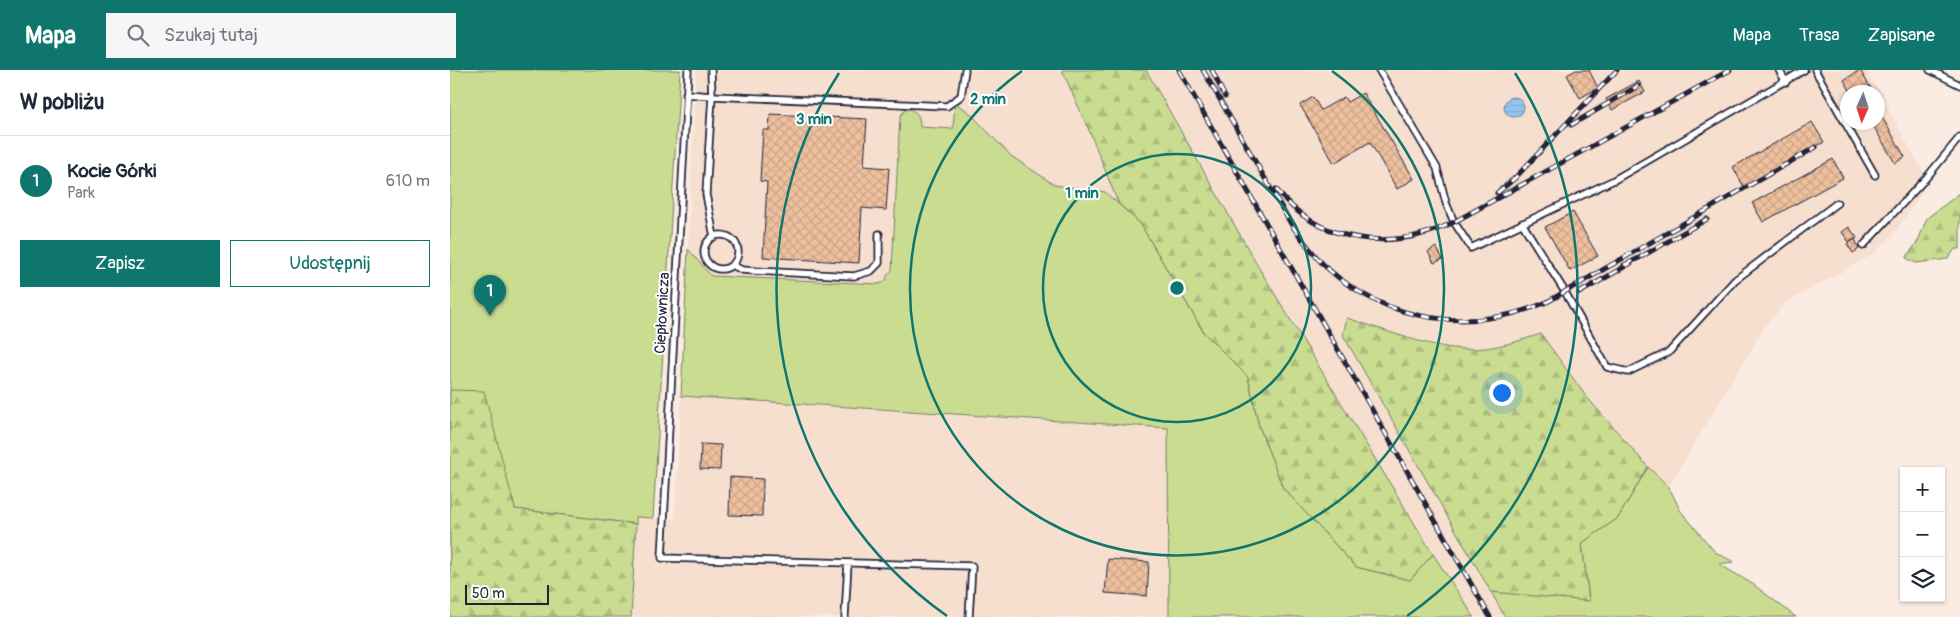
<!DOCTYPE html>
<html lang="pl">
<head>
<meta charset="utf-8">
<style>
  :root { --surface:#fff; --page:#f6f6f7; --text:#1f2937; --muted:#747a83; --line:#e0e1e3; --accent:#0f766e }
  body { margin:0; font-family:Pangolin,sans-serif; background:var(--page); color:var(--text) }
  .controls { position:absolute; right:15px; bottom:15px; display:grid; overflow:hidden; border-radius:0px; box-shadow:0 1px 4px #0004 }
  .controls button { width:45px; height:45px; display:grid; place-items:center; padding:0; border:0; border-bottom:1px solid var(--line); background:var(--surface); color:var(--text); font:25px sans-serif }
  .compass { position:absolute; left:1390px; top:15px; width:45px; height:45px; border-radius:50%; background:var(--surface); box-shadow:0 1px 4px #0004; rotate:183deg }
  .scale { position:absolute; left:15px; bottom:12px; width:84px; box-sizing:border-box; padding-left:5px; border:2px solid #22223b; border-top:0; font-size:14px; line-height:18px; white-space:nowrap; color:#22223b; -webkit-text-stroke:4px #fff; paint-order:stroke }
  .you { position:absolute; left:1051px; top:322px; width:18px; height:18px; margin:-12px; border:4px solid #fff; border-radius:50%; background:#1a73e8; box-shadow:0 0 0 8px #1a73e833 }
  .badge { display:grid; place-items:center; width:32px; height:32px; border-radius:50%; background:var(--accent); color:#fff; font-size:16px; font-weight:700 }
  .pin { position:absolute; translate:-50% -41px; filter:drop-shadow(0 1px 2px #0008) }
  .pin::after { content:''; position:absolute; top:26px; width:18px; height:15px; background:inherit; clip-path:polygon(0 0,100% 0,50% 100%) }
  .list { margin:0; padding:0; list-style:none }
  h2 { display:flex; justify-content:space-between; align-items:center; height:65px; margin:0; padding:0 20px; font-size:21px }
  h2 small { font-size:16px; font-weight:400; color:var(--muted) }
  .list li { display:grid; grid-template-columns:32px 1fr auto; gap:15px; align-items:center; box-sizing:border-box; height:90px; padding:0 20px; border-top:1px solid var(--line) }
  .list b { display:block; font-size:19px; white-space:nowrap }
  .list p { margin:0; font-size:16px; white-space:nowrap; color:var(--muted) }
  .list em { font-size:16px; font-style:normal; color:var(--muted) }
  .actions { display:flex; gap:10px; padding:15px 20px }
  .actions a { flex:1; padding:11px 0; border:1px solid var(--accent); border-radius:0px; text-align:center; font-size:18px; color:var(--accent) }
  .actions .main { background:var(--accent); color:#fff }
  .icon { flex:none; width:28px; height:28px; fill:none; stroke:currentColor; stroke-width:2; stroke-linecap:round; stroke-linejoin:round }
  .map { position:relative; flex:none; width:1510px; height:547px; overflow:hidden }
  header { display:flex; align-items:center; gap:30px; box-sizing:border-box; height:70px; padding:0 25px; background:var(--accent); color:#fff }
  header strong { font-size:24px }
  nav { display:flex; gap:28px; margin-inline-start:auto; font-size:18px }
  .search { width:350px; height:45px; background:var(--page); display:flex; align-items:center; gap:12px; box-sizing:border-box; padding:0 18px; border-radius:0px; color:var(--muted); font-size:19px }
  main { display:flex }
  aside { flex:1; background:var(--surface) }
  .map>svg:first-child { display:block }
</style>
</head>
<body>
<header>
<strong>Mapa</strong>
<div class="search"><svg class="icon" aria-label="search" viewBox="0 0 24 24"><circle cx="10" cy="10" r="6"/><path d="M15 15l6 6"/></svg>Szukaj tutaj</div>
<nav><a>Mapa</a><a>Trasa</a><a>Zapisane</a></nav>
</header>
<main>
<aside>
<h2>W pobliżu<small></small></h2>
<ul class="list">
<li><span class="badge">1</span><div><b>Kocie Górki</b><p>Park</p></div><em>610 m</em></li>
</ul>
<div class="actions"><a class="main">Zapisz</a><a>Udostępnij</a></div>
</aside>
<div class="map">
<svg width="1510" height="547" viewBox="0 0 1510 547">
  <defs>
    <pattern id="forest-firs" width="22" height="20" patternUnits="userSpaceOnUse" patternTransform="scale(1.25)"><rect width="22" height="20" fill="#c9dc90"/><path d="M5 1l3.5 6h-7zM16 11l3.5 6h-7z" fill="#acbc7d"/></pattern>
    <pattern id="water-rules" width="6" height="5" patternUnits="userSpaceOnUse" patternTransform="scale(1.25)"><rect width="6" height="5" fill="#94c4f0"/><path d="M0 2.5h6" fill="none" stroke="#7fa8cf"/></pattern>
    <pattern id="building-cross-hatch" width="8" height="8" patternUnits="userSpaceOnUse" patternTransform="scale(1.25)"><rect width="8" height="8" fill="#eec09e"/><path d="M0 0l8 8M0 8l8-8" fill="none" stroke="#cca589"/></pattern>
  </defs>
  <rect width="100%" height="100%" fill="#faece2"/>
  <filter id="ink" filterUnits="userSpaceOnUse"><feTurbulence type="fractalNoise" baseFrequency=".02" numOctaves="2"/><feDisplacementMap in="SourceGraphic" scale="10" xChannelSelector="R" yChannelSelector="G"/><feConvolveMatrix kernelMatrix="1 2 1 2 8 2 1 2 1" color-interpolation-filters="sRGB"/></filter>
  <g filter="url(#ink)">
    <!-- built -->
    <path fill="#f6dfce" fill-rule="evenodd" d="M246,0H612L642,67L668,133L655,122L605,115L561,86L519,42L505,33L503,59L470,57V48L442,200L437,205L436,210L429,214L261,206L238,179Z
      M696,0H1416L1479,112L1442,167L1423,184L1336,233L1315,256L1219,417L1198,397L1135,325L1091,264L1040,278L1019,280L997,277L951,265H893L1055,547H1024L983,484L809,198ZM1398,22H1428V52H1398Z
      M231,326L718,358L719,547H181L186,447L225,449Z"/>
    <!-- green -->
    <path fill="#c9dc90" stroke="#767f66" d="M0,0H230L203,448L186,447V454L65,439L62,427L0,547Z
      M505,33L519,42L561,86L605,115L655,122L690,153L754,263L798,307L809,356L833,418L906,497L960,510L983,484L1024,547H719L718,358L231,326L238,179L261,206L429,214L436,211L437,206L442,200L450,46L455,40L460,39C469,43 470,48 470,57L503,59Z
      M1198,397L1219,417L1230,440L1265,482L1284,492L1269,494L1304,515L1346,547H1055L1041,522L1139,530L1132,473L1168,448Z"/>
    <!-- forest -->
    <path fill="url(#forest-firs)" stroke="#767f66" d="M612,0H696L809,198L983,484L960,510L906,497L833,418L809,356L798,307L754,263L690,153L668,133L642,67Z
      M1510,123V179H1505L1498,189L1466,193L1456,188L1468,171L1477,148Z
      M897,248C932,259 985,280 1020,279C1045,279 1068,271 1091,264L1135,325L1198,397L1168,448L1132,473L1139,531L1041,522L893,265Z
      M0,320L34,321L65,439L186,454L181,547H0Z"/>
    <!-- water -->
    <path fill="url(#water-rules)" stroke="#6683a8" d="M1054 37a10 10 0 1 1 20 0a10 10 0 1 1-20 0Z"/>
    <!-- building -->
    <path fill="url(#building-cross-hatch)" stroke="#22223b" d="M1126,0H1139L1148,18L1130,28L1117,5Z
      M1410,0L1423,22H1401L1394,10Z
      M1189,11L1195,22L1162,40L1156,29Z
      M913,23L964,109L947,119L920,72L884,93L850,35L863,27L871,40L894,27L897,32Z
      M1428,40L1455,87L1445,93L1424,57L1428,55Z
      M320,44L417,49L414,96L439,98L436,140L412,138L409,193L313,187L317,112L310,111L311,93L313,60H319Z
      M1362,52L1374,72L1294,117L1283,97Z
      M1383,89L1393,108L1313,152L1302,133Z
      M1123,142L1148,186L1120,201L1095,157Z
      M1399,157L1407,168L1399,172L1392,162Z
      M1405,169L1409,179L1403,183L1397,174Z
      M986,177L993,189L984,193L978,182Z
      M251,374L271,375L270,400L250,399Z
      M280,407L313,409L312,446L279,445Z
      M658,489L699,492L697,526L655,523Z"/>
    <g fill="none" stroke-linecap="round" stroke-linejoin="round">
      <!-- lane casing -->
      <g stroke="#22223b" stroke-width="9">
        <path id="lane" d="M238,0L212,488L522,496L519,547
          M929,0L987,98L996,133L1004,152L1021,178L1164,110L1354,0
          M1329,0L1336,12
          M1365,0L1425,105
          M1480,0L1510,15
          M236,24L262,26L261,0
          M1072,153L1115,222L1157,297L1178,302L1219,282L1285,210L1387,133
          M254 182a17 17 0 1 1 34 0a17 17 0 1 1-34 0Z
          M264,167L256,124L262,26L497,36L511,26L515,0
          M1413,176L1477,107L1510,67
          M282,195L292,200L305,201L404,206L421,201L429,193V164
          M395,547L398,493"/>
      </g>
      <!-- lane -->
      <use href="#lane" stroke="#fff" stroke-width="5.5"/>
      <!-- rail casing -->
      <g stroke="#22223b" stroke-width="5">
        <path id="rail" d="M729,0L1040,547
          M753,0L841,154C852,169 863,185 877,198C938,253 1022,264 1097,232L1366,77
          M762,0L775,27
          M1121,55L1188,16
          M826,119C869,175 944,182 1004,152L1280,0
          M1047,123L1065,108L1167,0
          M1174,195L1189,188L1257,149
          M1129,223L1181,193"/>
      </g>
      <!-- rail -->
      <use href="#rail" stroke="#fff" stroke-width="3" stroke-dasharray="9" stroke-linecap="butt"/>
    </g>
  </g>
  <!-- distance rings -->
  <g fill="none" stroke="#0f766e" stroke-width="2.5">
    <circle cx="727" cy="218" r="134"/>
    <path d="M882 1A267 267 0 1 1 572 1"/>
    <path d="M497 546A401 401 0 0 1 389 3M1065 3A401 401 0 0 1 957 546"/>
  </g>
  <g text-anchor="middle" stroke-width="4" stroke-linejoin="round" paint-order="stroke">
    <!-- street labels -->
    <g font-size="15" fill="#22223b" stroke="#fff">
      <text transform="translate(212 243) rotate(-87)" y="5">Ciepłownicza</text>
    </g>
  </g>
  <circle cx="727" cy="218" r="8" fill="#0f766e" stroke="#fff" stroke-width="2.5"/>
  <g font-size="15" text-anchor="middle" font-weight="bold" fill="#0f766e" stroke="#fff" stroke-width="4" stroke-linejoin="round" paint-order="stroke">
    <text x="538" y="34">2 min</text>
    <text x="364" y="54">3 min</text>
    <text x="632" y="128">1 min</text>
  </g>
</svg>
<div class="controls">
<button>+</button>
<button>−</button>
<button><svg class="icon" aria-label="layers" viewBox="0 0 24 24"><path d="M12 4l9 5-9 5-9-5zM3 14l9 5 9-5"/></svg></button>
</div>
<svg class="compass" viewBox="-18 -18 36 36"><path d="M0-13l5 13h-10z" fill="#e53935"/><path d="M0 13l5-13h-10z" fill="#747a83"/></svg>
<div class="scale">50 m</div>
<div class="you"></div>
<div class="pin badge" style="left:40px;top:246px">1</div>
</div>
</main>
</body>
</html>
